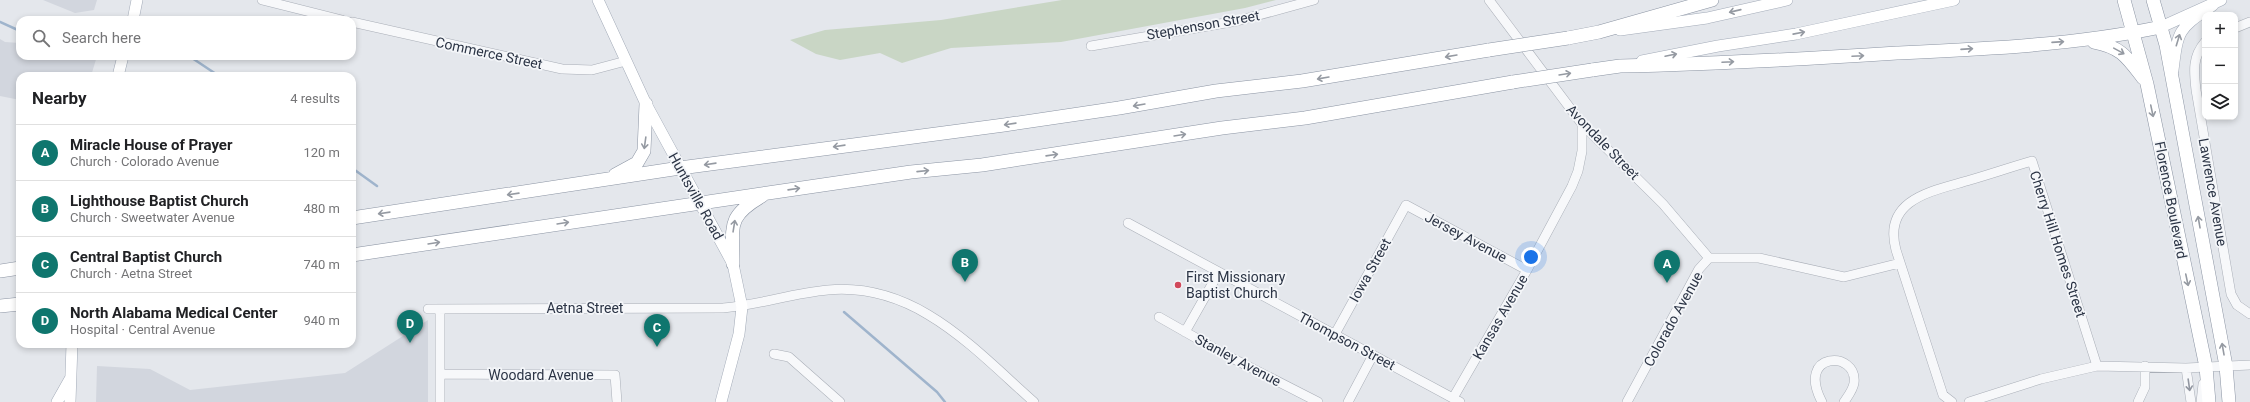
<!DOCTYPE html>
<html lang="en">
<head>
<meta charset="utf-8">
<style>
  :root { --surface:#fff; --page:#f6f6f6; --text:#202124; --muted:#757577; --line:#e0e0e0; --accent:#0f766e }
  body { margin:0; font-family:Roboto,sans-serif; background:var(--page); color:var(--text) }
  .controls { position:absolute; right:12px; top:12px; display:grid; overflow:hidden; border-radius:8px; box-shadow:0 2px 6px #0003 }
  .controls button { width:36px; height:36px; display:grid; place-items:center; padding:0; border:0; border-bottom:1px solid var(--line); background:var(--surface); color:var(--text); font:20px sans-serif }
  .you { position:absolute; left:1531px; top:257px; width:14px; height:14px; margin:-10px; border:3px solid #fff; border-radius:50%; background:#1a73e8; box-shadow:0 0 0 6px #1a73e833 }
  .badge { display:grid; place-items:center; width:26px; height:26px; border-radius:50%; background:var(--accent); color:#fff; font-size:13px; font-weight:700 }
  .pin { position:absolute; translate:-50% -33px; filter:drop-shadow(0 1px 2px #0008) }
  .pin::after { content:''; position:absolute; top:21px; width:14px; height:12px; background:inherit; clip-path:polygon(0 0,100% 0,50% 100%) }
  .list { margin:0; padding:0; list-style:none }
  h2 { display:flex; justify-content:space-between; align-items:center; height:52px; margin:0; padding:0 16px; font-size:17px }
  h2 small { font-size:13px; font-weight:400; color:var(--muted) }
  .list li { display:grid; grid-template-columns:26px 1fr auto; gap:12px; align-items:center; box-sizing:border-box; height:56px; padding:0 16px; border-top:1px solid var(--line) }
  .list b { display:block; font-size:15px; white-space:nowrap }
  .list p { margin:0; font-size:13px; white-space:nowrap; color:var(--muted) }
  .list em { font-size:13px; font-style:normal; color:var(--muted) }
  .icon { flex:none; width:22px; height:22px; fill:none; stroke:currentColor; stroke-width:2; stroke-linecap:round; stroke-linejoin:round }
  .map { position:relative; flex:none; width:2250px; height:402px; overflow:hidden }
  .search { position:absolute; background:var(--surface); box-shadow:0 2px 6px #0003; left:16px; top:16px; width:340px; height:44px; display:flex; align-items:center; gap:10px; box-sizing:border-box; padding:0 14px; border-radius:12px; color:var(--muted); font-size:15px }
  .panel { position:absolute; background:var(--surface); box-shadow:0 2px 6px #0003; left:16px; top:72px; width:340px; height:276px; border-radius:12px }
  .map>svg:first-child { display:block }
</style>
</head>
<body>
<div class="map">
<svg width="2250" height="402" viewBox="0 0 2250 402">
  <rect width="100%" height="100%" fill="#e4e7ec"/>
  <!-- built -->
  <path fill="#d2d6de" d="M43,0H97L94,10L75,13Z
    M0,39L5,42L20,43V56H97L91,76H20V100L0,96Z
    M428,320V402H96L97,366L150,369L190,390L345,373Z"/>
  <!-- green -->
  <path fill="#c9d6c5" d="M1062,0H1276L1245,8L1061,42L951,48L902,63L880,53L840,60L816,54L790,40L825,30L941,20Z"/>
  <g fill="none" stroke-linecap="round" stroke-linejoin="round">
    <!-- stream -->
    <path stroke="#9fb4cc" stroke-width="2.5" d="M0,22L20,31
      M189,56L219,76
      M352,168L377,186
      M844,312L937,392L945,402"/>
    <!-- minor casing -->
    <g stroke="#a9aeb7" stroke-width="10">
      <path id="minor" d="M262,0L342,20
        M1489,0L1582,124L1663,204L1709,258
        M352,22L562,69L592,70L626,61
        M2235,28L2250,22
        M2205,42C2192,57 2194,72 2196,90L2231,294L2237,305L2250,314
        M1091,46L1237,21L1314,0
        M1128,223L1460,402
        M1709,258H1759L1844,277L1900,263
        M428,309L723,308C759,305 793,293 828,290C916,282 974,349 1034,402
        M1159,317L1226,355L1318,402
        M1185,332L1219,272
        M1335,334L1406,205L1527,270
        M774,354L789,357L840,402
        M2186,368L2191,402
        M440,374L615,375L617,402
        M1453,398L1527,270L1572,186L1578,171L1582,151V124
        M440,402V309
        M1348,402L1373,355
        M1627,402L1699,269L1709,258
        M1822,402C1795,351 1858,350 1854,383C1853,390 1848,396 1844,402
        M1952,402L1943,395L1896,250C1882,198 1934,191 1970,180C1991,174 2011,167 2032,161L2097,366
        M1969,402L2041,379L2097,366L2186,368L2250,365
        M2138,402L2145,387V366
        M2201,402L2203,384"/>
    </g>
    <!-- major casing -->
    <g stroke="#a3abb8" stroke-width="12">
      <path id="major" d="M598,0L646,104L733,264L742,307L739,334L721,402
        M133,20L137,0
        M2161,27L2221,0
        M1620,30L1707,18L1787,0
        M1642,61L1718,46L1796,34L1954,0
        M2173,70C2178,28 2179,29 2213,5
        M118,76L123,56
        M57,402L70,379
        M70,402L72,344"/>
    </g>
    <!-- highway casing -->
    <g stroke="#8b94a3" stroke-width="14">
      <path id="highway" d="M2124,0L2147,84L2206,367L2209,402
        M2153,0L2166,45L2226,366L2229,402
        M1568,38L1599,32L1712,0
        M2094,42C2121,47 2127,57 2143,78
        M1592,70L1620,66C1712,64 1805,59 1897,53C1985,49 2075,45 2161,27
        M615,175L637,163L644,151L646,104
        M352,218L680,168L1004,125L1119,108L1216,91L1302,81L1489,50
        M352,255L768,193L911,172L982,165L1222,128L1305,118L1513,82
        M733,264C733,226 726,217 762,196
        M0,271L20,268
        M0,306L20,304"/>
    </g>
    <!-- minor -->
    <use href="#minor" stroke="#f7f8fa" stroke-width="9"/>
    <!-- major -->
    <use href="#major" stroke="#fff" stroke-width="11"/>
    <!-- highway -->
    <use href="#highway" stroke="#fff" stroke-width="13"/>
    <!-- highway-bridge casing -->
    <g stroke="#8b94a3" stroke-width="14" stroke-linecap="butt">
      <path id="highway-bridge" d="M1489,50L1568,38
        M1513,82L1592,70"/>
    </g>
    <!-- highway-bridge -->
    <use href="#highway-bridge" stroke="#fff" stroke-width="13"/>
  </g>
  <!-- one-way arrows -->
  <defs><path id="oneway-shaft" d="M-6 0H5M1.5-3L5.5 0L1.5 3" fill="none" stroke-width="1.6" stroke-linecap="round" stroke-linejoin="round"/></defs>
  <g stroke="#959aa2">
    <use href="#oneway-shaft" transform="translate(1735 11) rotate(167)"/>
    <use href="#oneway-shaft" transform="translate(1799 33) rotate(-11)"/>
    <use href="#oneway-shaft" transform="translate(2178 40) rotate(-73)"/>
    <use href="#oneway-shaft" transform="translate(2058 42) rotate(-4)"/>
    <use href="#oneway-shaft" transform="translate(1967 49) rotate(-4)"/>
    <use href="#oneway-shaft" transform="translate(2119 51) rotate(29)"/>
    <use href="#oneway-shaft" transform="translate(1671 55) rotate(-12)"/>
    <use href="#oneway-shaft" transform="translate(1451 56) rotate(170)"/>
    <use href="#oneway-shaft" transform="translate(1858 56) rotate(-3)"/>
    <use href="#oneway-shaft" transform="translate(1728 62) rotate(-3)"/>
    <use href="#oneway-shaft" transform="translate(1565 74) rotate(-9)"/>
    <use href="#oneway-shaft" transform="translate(1323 78) rotate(170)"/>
    <use href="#oneway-shaft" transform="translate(1139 105) rotate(170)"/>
    <use href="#oneway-shaft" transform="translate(2152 111) rotate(78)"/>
    <use href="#oneway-shaft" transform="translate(1010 124) rotate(172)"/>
    <use href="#oneway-shaft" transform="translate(1180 135) rotate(-9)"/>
    <use href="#oneway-shaft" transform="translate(645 143) rotate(98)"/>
    <use href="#oneway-shaft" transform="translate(839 146) rotate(172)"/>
    <use href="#oneway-shaft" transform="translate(1052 155) rotate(-8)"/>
    <use href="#oneway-shaft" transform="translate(710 164) rotate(172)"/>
    <use href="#oneway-shaft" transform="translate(923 171) rotate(-6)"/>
    <use href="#oneway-shaft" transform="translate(794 189) rotate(-8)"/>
    <use href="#oneway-shaft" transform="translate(513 194) rotate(172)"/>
    <use href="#oneway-shaft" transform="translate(384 213) rotate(172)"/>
    <use href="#oneway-shaft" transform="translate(2199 222) rotate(-100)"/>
    <use href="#oneway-shaft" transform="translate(563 223) rotate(-9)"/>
    <use href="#oneway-shaft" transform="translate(734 226) rotate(-81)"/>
    <use href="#oneway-shaft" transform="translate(434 243) rotate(-9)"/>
    <use href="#oneway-shaft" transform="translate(2187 280) rotate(78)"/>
    <use href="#oneway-shaft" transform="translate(2223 349) rotate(-100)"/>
  </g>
  <use stroke="#9196a0" href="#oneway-shaft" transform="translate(2189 385) rotate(82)"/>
  <!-- markers -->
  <circle fill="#d1495b" stroke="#f4f6f9" stroke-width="1.5" cx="1178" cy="285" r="4"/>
  <g text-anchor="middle" stroke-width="3.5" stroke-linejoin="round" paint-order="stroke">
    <!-- street labels -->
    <g font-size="14" fill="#2b3445" stroke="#f4f6f9">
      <text transform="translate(1203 25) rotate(-10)" y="5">Stephenson Street</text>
      <text transform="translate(489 53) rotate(12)" y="5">Commerce Street</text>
      <text transform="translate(1603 142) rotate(46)" y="5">Avondale Street</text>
      <text transform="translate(2213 192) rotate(80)" y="5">Lawrence Avenue</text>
      <text transform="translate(696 196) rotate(61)" y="5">Huntsville Road</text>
      <text transform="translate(2171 200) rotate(79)" y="5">Florence Boulevard</text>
      <text transform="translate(1466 237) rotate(28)" y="5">Jersey Avenue</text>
      <text transform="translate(2058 244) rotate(72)" y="5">Cherry Hill Homes Street</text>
      <text transform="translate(1370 270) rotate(-61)" y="5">Iowa Street</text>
      <text x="585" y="313">Aetna Street</text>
      <text transform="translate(1500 317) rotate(-60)" y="5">Kansas Avenue</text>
      <text transform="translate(1673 319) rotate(-61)" y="5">Colorado Avenue</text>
      <text transform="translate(1347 341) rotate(28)" y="5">Thompson Street</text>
      <text transform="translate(1238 360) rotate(28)" y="5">Stanley Avenue</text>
      <text x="541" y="380">Woodard Avenue</text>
    </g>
    <!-- poi labels -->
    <g font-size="14" fill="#2b3445" stroke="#f4f6f9" text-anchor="start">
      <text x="1186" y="282">First Missionary<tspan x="1186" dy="16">Baptist Church</tspan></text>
    </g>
  </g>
</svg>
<div class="controls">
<button>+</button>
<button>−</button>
<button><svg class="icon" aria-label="layers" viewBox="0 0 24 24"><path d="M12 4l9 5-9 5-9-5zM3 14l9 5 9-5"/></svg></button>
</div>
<div class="you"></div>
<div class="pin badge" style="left:1667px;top:283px">A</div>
<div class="pin badge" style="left:965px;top:282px">B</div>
<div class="pin badge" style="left:657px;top:347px">C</div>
<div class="pin badge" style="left:410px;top:343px">D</div>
<div class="search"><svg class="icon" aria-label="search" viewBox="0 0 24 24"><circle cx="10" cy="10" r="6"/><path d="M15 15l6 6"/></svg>Search here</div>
<section class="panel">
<h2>Nearby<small>4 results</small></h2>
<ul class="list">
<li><span class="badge">A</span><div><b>Miracle House of Prayer</b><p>Church · Colorado Avenue</p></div><em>120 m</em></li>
<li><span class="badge">B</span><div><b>Lighthouse Baptist Church</b><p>Church · Sweetwater Avenue</p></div><em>480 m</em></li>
<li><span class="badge">C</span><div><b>Central Baptist Church</b><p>Church · Aetna Street</p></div><em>740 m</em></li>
<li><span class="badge">D</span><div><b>North Alabama Medical Center</b><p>Hospital · Central Avenue</p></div><em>940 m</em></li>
</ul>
</section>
</div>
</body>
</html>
